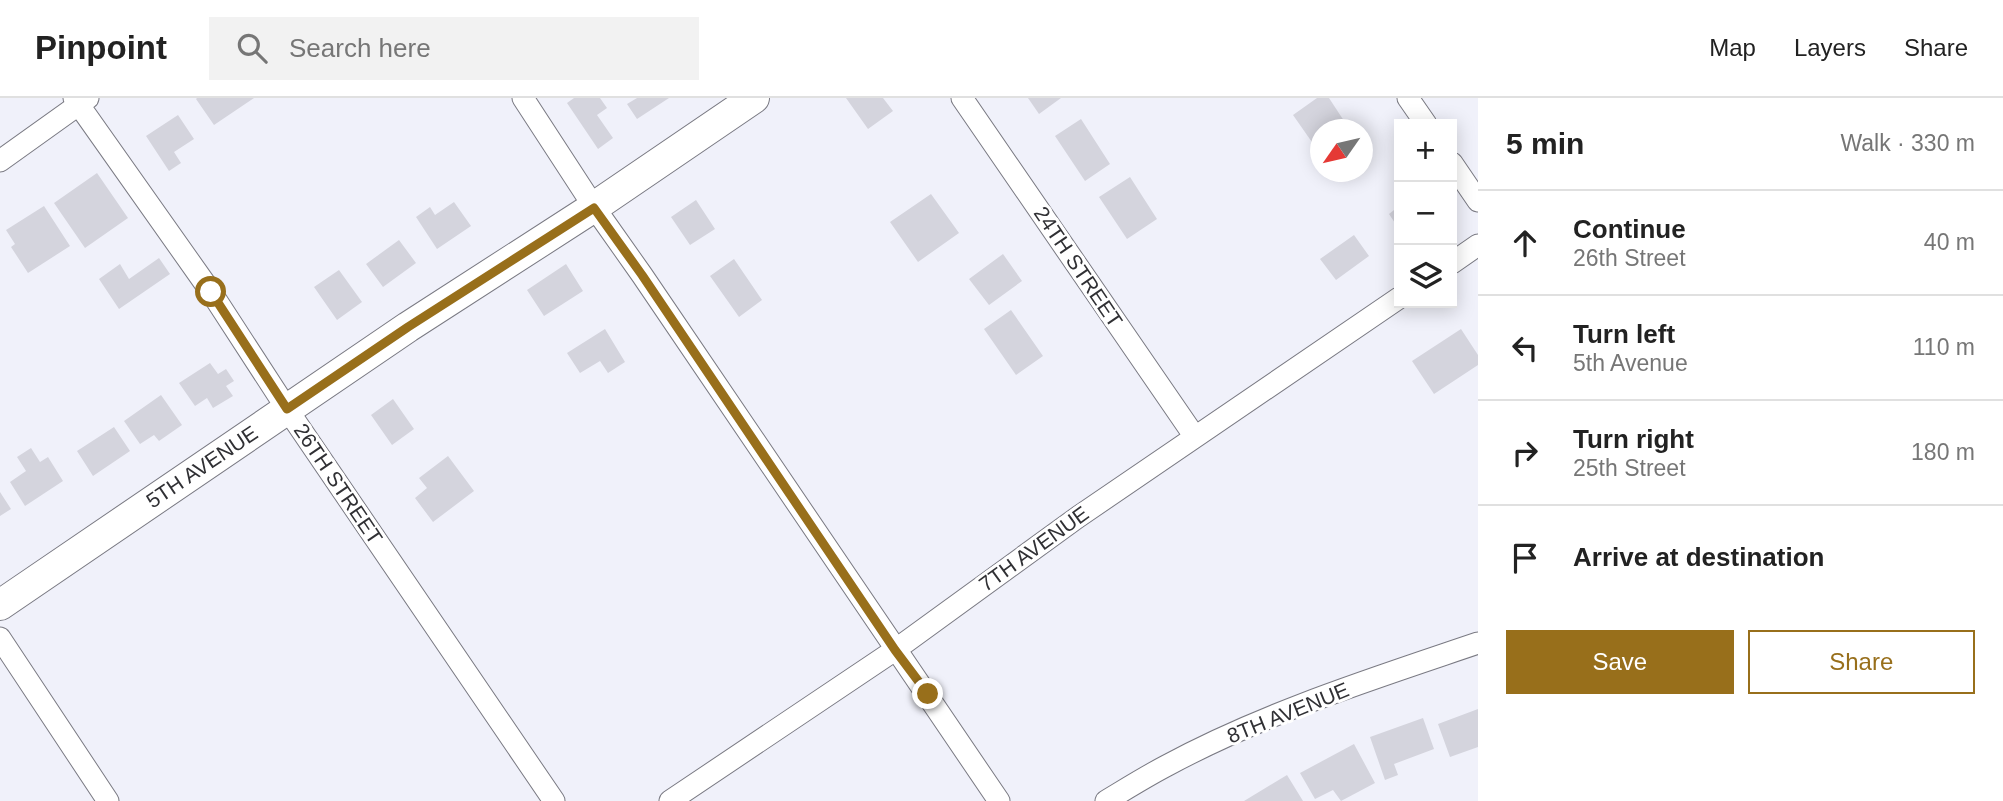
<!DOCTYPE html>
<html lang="en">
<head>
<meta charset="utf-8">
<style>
  :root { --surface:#fff; --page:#f2f2f2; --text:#222; --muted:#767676; --line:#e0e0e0; --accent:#986f1b }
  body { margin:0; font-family:Arial,sans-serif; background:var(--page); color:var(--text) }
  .controls { position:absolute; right:21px; top:21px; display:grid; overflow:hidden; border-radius:0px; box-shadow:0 4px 18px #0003 }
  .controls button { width:63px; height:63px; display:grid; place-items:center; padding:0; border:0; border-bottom:2px solid var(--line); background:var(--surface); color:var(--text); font:35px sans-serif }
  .compass { position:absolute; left:1310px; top:21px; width:63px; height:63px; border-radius:50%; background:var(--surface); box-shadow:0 4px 18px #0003; rotate:236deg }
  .stop { position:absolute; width:21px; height:21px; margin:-16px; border:5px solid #986f1b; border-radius:50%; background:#fff }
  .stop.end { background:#986f1b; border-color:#fff; box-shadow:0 2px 7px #0008 }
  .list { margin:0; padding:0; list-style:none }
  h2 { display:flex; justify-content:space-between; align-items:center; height:91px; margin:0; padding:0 28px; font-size:30px }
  h2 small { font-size:23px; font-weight:400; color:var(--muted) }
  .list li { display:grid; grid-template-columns:46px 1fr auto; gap:21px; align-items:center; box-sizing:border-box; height:105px; padding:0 28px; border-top:2px solid var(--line) }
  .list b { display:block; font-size:26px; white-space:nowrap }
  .list p { margin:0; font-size:23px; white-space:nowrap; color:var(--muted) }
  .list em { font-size:23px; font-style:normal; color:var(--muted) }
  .actions { display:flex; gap:14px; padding:21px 28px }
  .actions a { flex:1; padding:16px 0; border:2px solid var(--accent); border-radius:0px; text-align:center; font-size:24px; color:var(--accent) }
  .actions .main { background:var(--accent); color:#fff }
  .icon { flex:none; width:38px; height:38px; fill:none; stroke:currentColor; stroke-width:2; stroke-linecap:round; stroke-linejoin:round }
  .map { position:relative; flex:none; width:1478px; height:703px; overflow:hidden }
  header { display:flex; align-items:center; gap:42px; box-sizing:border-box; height:98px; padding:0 35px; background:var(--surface); border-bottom:2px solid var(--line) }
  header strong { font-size:33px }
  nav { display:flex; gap:38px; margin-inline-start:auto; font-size:24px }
  .search { width:490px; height:63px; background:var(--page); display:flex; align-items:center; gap:18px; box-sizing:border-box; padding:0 24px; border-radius:0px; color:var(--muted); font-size:26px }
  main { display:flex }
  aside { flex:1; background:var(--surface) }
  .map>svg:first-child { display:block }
</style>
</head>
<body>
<header>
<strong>Pinpoint</strong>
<div class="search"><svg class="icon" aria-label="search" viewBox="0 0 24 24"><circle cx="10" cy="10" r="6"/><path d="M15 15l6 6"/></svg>Search here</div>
<nav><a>Map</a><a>Layers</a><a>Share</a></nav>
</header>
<main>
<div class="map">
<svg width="1478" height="703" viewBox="0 0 1478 703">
  <rect width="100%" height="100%" fill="#f0f1fa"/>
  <!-- building -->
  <path fill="#d4d4dd" d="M197,0H254L214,27L196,1Z
    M574,0H600L607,10L597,17L613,40L598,51L567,5Z
    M637,0H669L637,21L627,6Z
    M846,0H883L893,13L868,31Z
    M1028,0H1061L1039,16Z
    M1317,0H1329L1350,32H1321V57L1293,17Z
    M178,17L194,41L174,54L181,65L169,73L146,38Z
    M1081,21L1110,66L1085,83L1055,38Z
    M97,75L128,120L85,150L54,105Z
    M1130,79L1157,121L1127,141L1099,99Z
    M931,96L959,135L918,164L890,124Z
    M696,102L715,131L690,147L671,119Z
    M454,104L471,128L437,151L416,119L430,109L435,117Z
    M44,108L70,148L28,175L11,149L15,146L6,132Z
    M1399,108V131L1389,116Z
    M1354,137L1369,158L1336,182L1320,161Z
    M399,142L416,165L383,189L366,166Z
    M1003,156L1022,183L989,207L969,181Z
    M159,160L170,176L119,211L99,181L120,166L129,181Z
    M734,161L762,202L739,219L710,178Z
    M566,166L583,193L544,218L527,192Z
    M339,172L362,204L337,222L314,189Z
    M1011,212L1043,258L1016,277L984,231Z
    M605,231L625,264L608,275L600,263L580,275L567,255Z
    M1461,231L1478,257V267L1434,296L1412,263Z
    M210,265L218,276L226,271L234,283L226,288L233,298L213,310L207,300L195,308L179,285Z
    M161,297L182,327L159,343L154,337L140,346L124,323Z
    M393,301L414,331L392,347L371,317Z
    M114,329L130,353L93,378L77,353Z
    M31,350L40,364L48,359L63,383L25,408L10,384L26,373L17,359Z
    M448,358L474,393L433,424L415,400L427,390L419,380Z
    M0,394L11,411L0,418Z
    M1478,611V649L1450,659L1438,626Z
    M1423,620L1434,651L1394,666L1398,677L1385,682L1370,639Z
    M1354,646L1375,685L1341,703L1333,692L1315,701L1300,675Z
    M1287,677L1303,703H1244Z"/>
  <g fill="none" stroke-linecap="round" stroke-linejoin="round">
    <!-- street casing -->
    <g stroke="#7a7a83" stroke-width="23">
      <path id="street" d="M74,0L211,194L287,311L554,703
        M523,0L594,109L642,177L999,703
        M962,0L1195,339
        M1408,0L1426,26
        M0,63L88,0
        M1452,65L1478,103
        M1452,165L1478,147
        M0,540L108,703
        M670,703L895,552L1078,419L1399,200
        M1106,703C1126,691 1145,679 1166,668C1264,615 1372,581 1478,545"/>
    </g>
    <!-- secondary casing -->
    <g stroke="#7a7a83" stroke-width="32">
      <path id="secondary" d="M0,507L408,229L594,109L754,0"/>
    </g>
    <!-- street -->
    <use href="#street" stroke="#fff" stroke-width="21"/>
    <!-- secondary -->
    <use href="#secondary" stroke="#fff" stroke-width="30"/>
  </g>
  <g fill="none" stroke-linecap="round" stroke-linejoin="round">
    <!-- route -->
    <path stroke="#986f1b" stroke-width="9" d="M211,194L287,311L408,229L594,110L642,177L895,552L928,596"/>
  </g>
  <g text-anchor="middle" stroke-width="6" stroke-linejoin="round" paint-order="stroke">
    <!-- street labels -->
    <g font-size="21" fill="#303034" stroke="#fff">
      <text transform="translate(1078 169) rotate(56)" y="7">24TH STREET</text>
      <text transform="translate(202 369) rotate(-34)" y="7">5TH AVENUE</text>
      <text transform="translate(338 386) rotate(56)" y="7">26TH STREET</text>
      <text transform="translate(1034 451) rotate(-36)" y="7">7TH AVENUE</text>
      <text transform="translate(1288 615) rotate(-22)" y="7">8TH AVENUE</text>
    </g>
  </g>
</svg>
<div class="controls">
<button>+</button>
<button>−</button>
<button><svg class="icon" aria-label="layers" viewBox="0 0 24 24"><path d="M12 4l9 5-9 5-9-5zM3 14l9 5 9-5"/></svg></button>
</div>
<svg class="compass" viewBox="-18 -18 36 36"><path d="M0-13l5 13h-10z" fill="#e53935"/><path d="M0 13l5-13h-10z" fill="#767676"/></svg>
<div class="stop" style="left:211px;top:194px"></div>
<div class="stop end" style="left:928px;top:596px"></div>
</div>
<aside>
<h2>5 min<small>Walk · 330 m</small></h2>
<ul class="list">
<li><svg class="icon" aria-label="ahead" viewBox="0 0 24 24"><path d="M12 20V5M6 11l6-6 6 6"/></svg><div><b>Continue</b><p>26th Street</p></div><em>40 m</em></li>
<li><svg class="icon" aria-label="left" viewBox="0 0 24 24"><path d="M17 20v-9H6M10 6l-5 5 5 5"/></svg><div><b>Turn left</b><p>5th Avenue</p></div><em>110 m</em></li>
<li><svg class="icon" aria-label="right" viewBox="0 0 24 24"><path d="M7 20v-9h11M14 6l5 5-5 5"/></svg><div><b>Turn right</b><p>25th Street</p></div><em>180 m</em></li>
<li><svg class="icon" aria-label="arrive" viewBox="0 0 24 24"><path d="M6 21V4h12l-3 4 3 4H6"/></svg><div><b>Arrive at destination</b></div></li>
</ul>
<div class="actions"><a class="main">Save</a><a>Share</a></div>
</aside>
</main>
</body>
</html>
